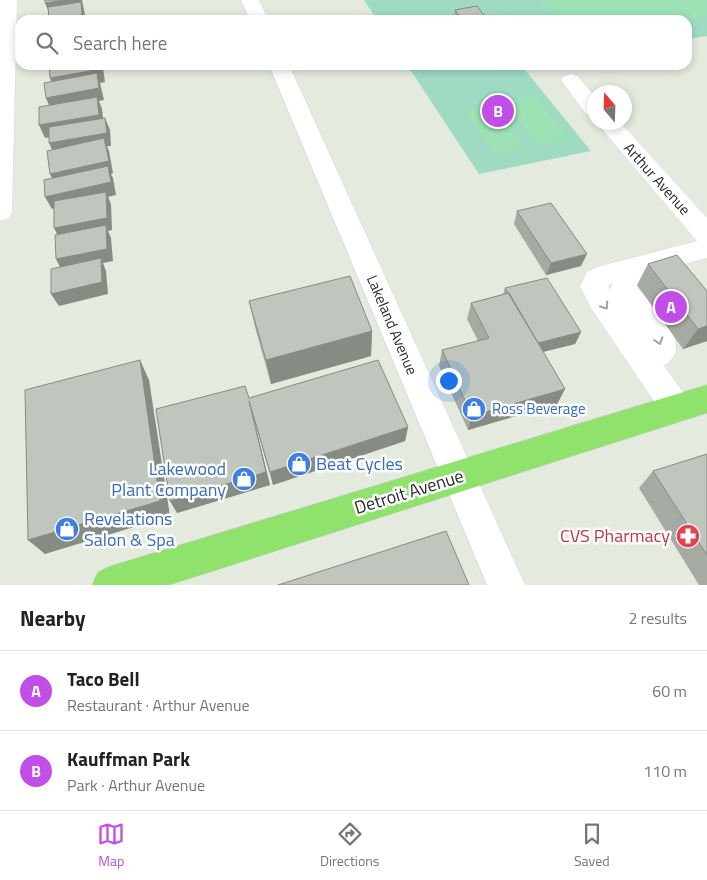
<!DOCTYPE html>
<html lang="en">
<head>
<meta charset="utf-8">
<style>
  :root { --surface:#fff; --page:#f2f2f2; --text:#222; --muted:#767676; --line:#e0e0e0; --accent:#c04ee7 }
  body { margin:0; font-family:"Titillium Web",sans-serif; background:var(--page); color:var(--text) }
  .compass { position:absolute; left:587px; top:85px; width:45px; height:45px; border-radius:50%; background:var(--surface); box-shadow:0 2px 8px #0003; rotate:341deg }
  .you { position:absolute; left:448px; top:380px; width:18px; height:18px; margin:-12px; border:4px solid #fff; border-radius:50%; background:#1a73e8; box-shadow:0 0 0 8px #1a73e833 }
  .badge { display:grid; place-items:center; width:32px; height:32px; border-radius:50%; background:var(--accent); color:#fff; font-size:16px; font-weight:700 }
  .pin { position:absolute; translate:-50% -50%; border:2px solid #fff; box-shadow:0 1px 5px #0006 }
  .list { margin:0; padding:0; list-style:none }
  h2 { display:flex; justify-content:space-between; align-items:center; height:65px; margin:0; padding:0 20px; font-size:21px }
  h2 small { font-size:16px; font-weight:400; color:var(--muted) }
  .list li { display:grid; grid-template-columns:32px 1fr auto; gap:15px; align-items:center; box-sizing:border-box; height:80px; padding:0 20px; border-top:1px solid var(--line) }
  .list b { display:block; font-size:19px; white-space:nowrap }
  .list p { margin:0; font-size:16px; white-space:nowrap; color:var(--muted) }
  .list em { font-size:16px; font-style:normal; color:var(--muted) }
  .icon { flex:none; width:28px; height:28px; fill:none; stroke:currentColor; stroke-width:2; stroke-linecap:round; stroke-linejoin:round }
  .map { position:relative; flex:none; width:707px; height:585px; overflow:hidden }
  .search { position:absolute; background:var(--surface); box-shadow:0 2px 8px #0003; left:15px; right:15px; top:15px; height:55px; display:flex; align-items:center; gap:12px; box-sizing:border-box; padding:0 18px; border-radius:15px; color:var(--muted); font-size:19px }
  .sheet { height:225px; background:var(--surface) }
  nav { display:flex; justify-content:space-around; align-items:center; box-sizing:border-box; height:70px; border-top:1px solid var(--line); background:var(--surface); font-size:14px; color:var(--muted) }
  nav a { display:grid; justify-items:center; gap:2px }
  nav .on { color:var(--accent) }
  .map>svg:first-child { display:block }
</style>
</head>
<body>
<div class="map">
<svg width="707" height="585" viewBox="0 0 707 585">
  <rect width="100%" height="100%" fill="#e4eadd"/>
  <!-- green -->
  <path fill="#9fdbc3" d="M364,0H707V36L687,39V20H377Z
    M407,65H552L525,70L591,151L479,174Z"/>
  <!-- pitch -->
  <path fill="#9ce2b5" d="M539,0H707V15L685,20H558Z
    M534,96L569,138L538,145L505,102Z
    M494,104L526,147L494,154L464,110Z"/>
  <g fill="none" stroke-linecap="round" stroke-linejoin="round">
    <!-- minor casing -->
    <g stroke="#ddd3e1" stroke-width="1">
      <path id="minor" d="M0,0H17L12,212L9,218L0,221Z
        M241,0H259L268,20H250Z
        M269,65H289L525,585H487Z
        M571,74L578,76L594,96V115L586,114L561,80L564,76Z
        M596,122H620L707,218V258L664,269L665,271L661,278L639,285L638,288C649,302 680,333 676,351C675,357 669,362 664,366L688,399L693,409L688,419L677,423L666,419L591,308L580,286L587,272L597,267L697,241ZM612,283L610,290L613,295L608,286Z"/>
    </g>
    <!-- major casing -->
    <g stroke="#ccc" stroke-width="1">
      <path id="major" d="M707,385V413L169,585H92L98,572L111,566Z"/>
    </g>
    <!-- minor -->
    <use href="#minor" fill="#fff" fill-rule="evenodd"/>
    <!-- major -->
    <use href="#major" fill="#8fe26b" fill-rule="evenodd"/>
  </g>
  <!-- wall -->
  <path fill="#a5aaa3" d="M455,10L486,20H457L454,16Z
    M517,211L581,266L546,275L514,224Z
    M648,264L707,291V341L683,349L637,285Z
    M505,288L581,332L575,344L543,352L565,389L557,404L468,430L439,366L442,350L478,341L467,319L471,303L503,294Z
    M249,301L372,331L371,356L271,384L255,327Z
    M249,398L408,427L405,441L273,485L253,416L270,485L177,513Z
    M707,454V585H699L639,488L653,471Z"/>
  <!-- shaded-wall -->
  <path fill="#868b84" d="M65,0H82L86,20H53L50,15L45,3Z
    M486,18V20H473Z
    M100,65H102L103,68L105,82L100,83L104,100L99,101L102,109L104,128L45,138L39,125L51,110L46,98L55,90L50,78Z
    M105,118L110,130L111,146H107L109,151L113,173L111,174L113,178L116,195L108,197L111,204L112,230L108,231L111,238L113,261L103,263L106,271L108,294L59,306L51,294L62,271L56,259L60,240L54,228L106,197L52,209L45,197L56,187L50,174L55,156L49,143Z
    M587,254L581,266L546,275L551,263Z
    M707,326V341L683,349L698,329Z
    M372,331L371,356L271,384L266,360Z
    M581,332L575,344L534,354L538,343Z
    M140,360L149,380L170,516L45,554L28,540Z
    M565,389L557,404L468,430L472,416Z
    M253,416L270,485L177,513L170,501Z
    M408,427L405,441L273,485L270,472Z"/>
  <!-- building -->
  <path fill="#c0c6bd" stroke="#868b84" d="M45,0H65L45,3Z
    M81,2L82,15L49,20L48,7Z
    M477,6L486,18L473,20H463L455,10Z
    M49,65H100L101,69L50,78Z
    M97,73L99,88L46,98L44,83Z
    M97,97L99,115L39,125V107Z
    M105,118L107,133L49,143V127Z
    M104,138L109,161L50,174L47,151Z
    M108,166L111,182L45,197L44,180Z
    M106,192L107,218L54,228V201Z
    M551,203L587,254L551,263L517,211Z
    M106,225L107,249L56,259L55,235Z
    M677,255L707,291V326L698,329L648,264Z
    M101,258L102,282L51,294V269Z
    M350,276L372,331L266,360L249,301Z
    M547,278L581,332L538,343L505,288Z
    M509,293L565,389L472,416L442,350L489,338L471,303Z
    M140,360L160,501L28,540L25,390Z
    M378,360L408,427L270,472L249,401L266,472L170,501L156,409L245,386L249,398Z
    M707,454V555L653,471Z
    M446,531L469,585H278Z"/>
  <!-- one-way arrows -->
  <defs><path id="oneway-chevron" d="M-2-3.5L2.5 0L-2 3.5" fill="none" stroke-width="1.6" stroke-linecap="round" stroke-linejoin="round" transform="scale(1.25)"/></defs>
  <g stroke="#9f9f9f">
    <use href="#oneway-chevron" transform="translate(605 306) rotate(56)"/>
    <use href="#oneway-chevron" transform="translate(659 341) rotate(72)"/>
  </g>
  <!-- icons -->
  <defs>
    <g id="shop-disc" transform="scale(1.25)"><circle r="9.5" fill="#3f7fe0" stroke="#fff"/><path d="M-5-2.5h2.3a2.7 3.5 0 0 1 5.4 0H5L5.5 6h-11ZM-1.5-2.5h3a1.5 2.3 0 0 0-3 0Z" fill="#fff"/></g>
    <g id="pharmacy-disc" transform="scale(1.25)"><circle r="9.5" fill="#e0444e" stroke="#fff"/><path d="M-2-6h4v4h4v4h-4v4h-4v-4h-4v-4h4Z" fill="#fff"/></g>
  </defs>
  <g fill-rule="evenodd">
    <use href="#shop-disc" x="474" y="409"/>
    <use href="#shop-disc" x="299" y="464"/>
    <use href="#shop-disc" x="244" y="479"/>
    <use href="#shop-disc" x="67" y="529"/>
    <use href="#pharmacy-disc" x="688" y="536"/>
  </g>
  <g text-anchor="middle" stroke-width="5" stroke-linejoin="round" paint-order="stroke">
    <!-- street labels -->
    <g font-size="15" fill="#2a2a2a" stroke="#fff">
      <text transform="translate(657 179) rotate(48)" y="5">Arthur Avenue</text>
      <text transform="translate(392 325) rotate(67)" y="5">Lakeland Avenue</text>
    </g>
    <!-- shop labels -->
    <g font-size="15" fill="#366cbe" stroke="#fff" text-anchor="start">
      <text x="492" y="414">Ross Beverage</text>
    </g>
    <!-- near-shop labels -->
    <g font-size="18" fill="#366cbe" stroke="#fff" text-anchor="start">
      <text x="316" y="470">Beat Cycles</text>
      <text x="226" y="475" text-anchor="end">Lakewood<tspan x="226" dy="21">Plant Company</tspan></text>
      <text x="84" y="525">Revelations<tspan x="84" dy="21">Salon &amp; Spa</tspan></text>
    </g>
    <!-- near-street labels -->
    <g font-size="18" fill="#2a2a2a" stroke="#fff">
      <text transform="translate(409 492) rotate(-17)" y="6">Detroit Avenue</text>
    </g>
    <!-- near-health labels -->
    <g font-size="18" fill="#be3a42" stroke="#fff" text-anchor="end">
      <text x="670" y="542">CVS Pharmacy</text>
    </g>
  </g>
</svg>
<svg class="compass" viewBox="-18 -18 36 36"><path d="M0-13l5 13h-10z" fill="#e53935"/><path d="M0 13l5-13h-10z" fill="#767676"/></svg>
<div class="you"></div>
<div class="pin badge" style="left:671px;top:307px">A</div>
<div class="pin badge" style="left:498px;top:111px">B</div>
<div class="search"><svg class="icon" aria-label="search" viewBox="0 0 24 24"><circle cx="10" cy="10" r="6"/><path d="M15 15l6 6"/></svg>Search here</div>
</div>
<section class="sheet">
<h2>Nearby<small>2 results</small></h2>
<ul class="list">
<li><span class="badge">A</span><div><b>Taco Bell</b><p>Restaurant · Arthur Avenue</p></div><em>60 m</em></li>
<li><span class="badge">B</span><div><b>Kauffman Park</b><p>Park · Arthur Avenue</p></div><em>110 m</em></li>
</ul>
</section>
<nav>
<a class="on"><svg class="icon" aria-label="map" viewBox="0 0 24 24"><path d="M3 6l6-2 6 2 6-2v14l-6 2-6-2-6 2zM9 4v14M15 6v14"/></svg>Map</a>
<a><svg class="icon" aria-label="directions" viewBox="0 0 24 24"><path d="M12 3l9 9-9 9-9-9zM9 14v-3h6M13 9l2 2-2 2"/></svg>Directions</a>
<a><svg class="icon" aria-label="saved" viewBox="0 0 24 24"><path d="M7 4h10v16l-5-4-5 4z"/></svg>Saved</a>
</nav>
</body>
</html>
